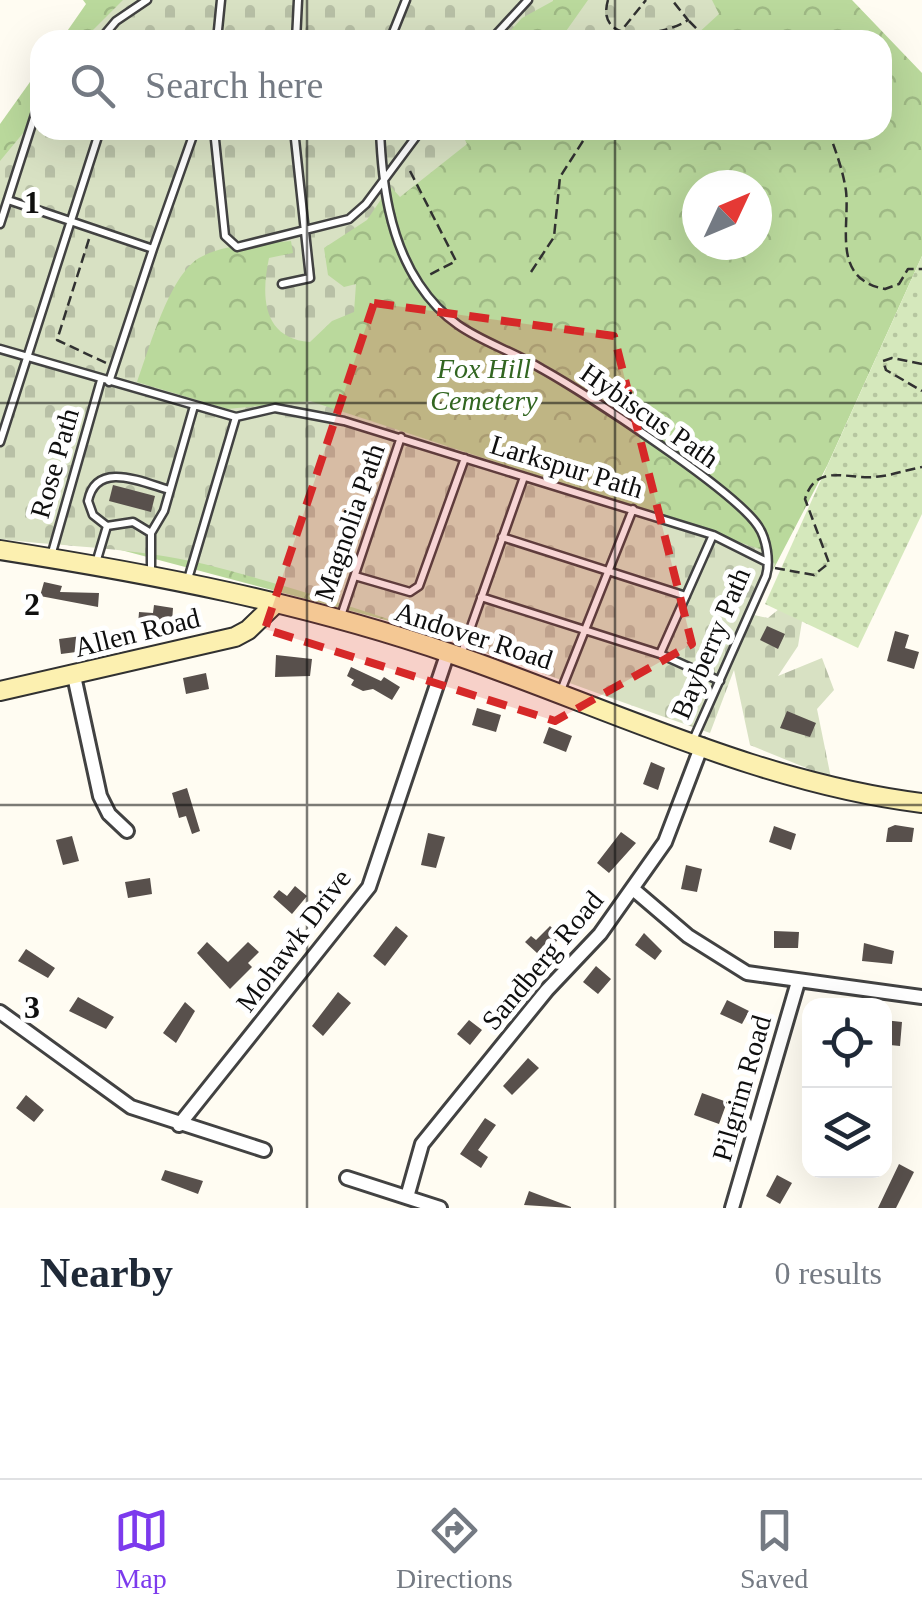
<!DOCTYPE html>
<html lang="en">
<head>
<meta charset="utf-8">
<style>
  :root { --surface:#fff; --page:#f2f2f3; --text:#1f2937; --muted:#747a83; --line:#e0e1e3; --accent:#7c3aed }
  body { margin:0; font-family:Georgia,serif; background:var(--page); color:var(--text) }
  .controls { position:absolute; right:30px; bottom:30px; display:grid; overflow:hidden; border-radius:20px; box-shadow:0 10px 40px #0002 }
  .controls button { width:90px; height:90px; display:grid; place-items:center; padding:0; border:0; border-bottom:2px solid var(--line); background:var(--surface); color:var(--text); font:50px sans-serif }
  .compass { position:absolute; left:682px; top:170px; width:90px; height:90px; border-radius:50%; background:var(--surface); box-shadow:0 10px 40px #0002; rotate:46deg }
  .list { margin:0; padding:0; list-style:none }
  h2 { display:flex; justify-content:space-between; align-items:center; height:130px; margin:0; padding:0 40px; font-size:42px }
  h2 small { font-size:32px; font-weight:400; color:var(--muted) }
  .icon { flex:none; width:55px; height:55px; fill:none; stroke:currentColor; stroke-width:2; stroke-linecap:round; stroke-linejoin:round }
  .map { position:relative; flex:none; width:922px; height:1208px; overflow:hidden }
  .search { position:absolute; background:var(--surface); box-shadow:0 10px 40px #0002; left:30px; right:30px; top:30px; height:110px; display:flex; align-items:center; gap:25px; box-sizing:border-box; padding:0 35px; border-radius:30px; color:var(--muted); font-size:38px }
  .sheet { height:270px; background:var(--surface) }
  nav { display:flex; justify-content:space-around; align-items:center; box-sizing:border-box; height:140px; border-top:2px solid var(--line); background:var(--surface); font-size:28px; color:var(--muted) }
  nav a { display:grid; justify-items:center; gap:5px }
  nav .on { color:var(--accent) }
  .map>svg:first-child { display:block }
</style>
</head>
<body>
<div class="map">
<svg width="922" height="1208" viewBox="0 0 922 1208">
  <defs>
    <pattern id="forest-crowns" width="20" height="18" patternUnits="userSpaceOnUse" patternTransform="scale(2.5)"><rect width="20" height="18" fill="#bad99c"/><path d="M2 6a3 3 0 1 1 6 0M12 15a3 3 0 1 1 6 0" fill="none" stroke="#9fb985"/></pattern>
    <pattern id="cemetery-stones" width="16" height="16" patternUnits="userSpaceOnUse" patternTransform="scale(2.5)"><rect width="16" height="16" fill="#d8e1c3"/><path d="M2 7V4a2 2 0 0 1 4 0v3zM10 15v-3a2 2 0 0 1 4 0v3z" fill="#b8c0a6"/></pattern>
    <pattern id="park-dots" width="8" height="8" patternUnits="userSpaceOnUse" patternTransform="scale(2.5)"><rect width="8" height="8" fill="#d5e8bc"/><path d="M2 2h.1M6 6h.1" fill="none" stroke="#b6c6a0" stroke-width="1.8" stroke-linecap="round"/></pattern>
  </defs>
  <rect width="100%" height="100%" fill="#fffcf2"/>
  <!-- forest -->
  <path fill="url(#forest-crowns)" fill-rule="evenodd" d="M83,0H852L922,73V256L828,464L703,705L631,697L419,629L0,518V124L40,68V130H882V40H61L86,4ZM697,185H757V245H697Z"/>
  <!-- cemetery -->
  <path fill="url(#cemetery-stones)" d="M123,0H553V1L522,18L502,40H83Z
    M588,0H712L719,14L695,36L678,40H565L564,34Z
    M40,83V130H460L467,144L400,197L390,186L367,220L324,248L328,275L344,287L356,284L354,312L332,321L310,342C262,338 261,296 269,258L293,253L291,241C261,244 225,243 199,258C169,276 149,350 137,382L227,409L310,401L760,549L775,564L754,615L768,618L785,604L803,615L798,646L778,676L822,658L834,690L817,709L831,778L750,745L734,670L710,733C542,675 377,608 204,564C138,548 68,547 0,539V161L24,132Z"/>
  <!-- park -->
  <path fill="url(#park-dots)" d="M922,256V514L858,648L765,604Z"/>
  <!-- building -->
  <path fill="#58504c" d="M113,485L155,496L151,512L109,501Z
    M44,582L62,586L60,592L99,593L98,607L40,596Z
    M154,605L173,608L172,622L138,625L139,612L153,613Z
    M767,626L785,634L778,649L760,640Z
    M895,631L909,635L905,648L919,652L914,669L887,661Z
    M96,634L99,649L61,654L59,639Z
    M276,655L312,659L310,676L275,677Z
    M351,667L381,681L384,677L400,687L392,700L373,689L363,691L351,685L354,680L347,676Z
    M206,673L209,689L186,694L183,678Z
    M477,708L501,715L496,732L472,725Z
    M787,711L816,723L810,737L780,728Z
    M549,727L572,736L566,752L543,743Z
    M651,762L665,768L658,790L643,784Z
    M187,788L200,831L192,834L186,816L179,818L172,793Z
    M895,825L914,828L912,842H886L888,828Z
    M774,826L796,834L791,850L769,842Z
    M621,832L636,843L609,873L597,863Z
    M428,833L445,837L436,868L421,865Z
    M72,836L79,861L63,865L56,840Z
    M686,865L702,869L697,892L681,889Z
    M150,878L152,894L128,898L125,882Z
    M295,886L307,896L292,914L273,897L279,890L287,896Z
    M396,926L408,936L385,966L373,956Z
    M550,926L561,936L548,951L543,946L537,953L525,942L531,936L536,940Z
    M774,931L799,932L798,948H774Z
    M644,933L662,951L655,960L635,945Z
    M207,942L228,962L248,942L259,952L248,963L252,967L230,989L197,953Z
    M864,943L894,951L892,964L862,961Z
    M26,949L55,968L48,978L18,961Z
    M596,966L611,979L598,994L583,982Z
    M338,992L351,1003L323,1036L312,1026Z
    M78,997L114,1017L106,1029L69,1011Z
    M727,1000L749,1011L742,1024L720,1014Z
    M185,1002L195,1011L176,1043L163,1033Z
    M469,1020L482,1030L470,1045L457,1034Z
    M884,1020L902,1022L900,1046L890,1045V1038L884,1037Z
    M528,1058L539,1068L512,1095L503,1086Z
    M702,1093L727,1102L719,1124L694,1115Z
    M26,1095L44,1110L34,1122L16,1108Z
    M485,1118L496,1125L478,1150L488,1157L481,1168L460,1154Z
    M899,1164L914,1172L896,1208H878Z
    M165,1170L203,1181L198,1194L161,1180Z
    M777,1175L792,1183L780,1204L766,1196Z
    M529,1191L571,1207V1208L524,1205Z"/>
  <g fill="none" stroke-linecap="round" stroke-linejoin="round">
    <!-- lane casing -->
    <g stroke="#424242" stroke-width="11">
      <path id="lane" d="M100,40L116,21L147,0
        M217,40L221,0
        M296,40L298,0
        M390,40L406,0
        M491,40L528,0
        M214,130L225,236L237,247L349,219L366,204L421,130
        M380,130C382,182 389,239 419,284C454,337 493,340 542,369C585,393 734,490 758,526C767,539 770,562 766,576L693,740
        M8,200L153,249L109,382
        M0,224L40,99
        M153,249L195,130
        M282,284L310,278L294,130
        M0,349L236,417
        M236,417L275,408L344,421L713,535L765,561
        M0,442L100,130
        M169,490C142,482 96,460 88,501L93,515L107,526L133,522L151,533L164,511L194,406
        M502,537L686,596
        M51,556L101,380
        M96,563L107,526
        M151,571V533
        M355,576L410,592L419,586L465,458
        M188,579L236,417
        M481,597L660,654L720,681
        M341,616L401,437
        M660,654L713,535
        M461,655L524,477
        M560,693L633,509"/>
    </g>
    <!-- street casing -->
    <g stroke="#424242" stroke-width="18">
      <path id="street" d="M74,676L100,796L109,814L127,831
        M633,889L688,936L747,973L922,997
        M0,1012L131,1107L264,1150
        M179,1125L369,887L448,652
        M347,1178L440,1208
        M407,1197L422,1144L547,990L600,934L665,842L702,745
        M732,1208L798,982"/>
    </g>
    <!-- secondary casing -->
    <g stroke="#313131" stroke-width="22">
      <path id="secondary" d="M0,550C153,574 304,603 452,654C606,707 759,783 922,803
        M0,691L235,637L248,630L276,603"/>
    </g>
    <!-- path -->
    <path stroke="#313131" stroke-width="2.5" stroke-dasharray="10 5" stroke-linecap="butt" d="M608,0C594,48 666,35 688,20L672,0
      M689,21L708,40
      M624,40L621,31L646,0
      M828,130C835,149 843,170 846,191C850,227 831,279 885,289L899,284L908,269H922
      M410,171L456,261L427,276
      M89,239L57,340L106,363
      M531,272L554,237L560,177L590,130
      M922,364L892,358L883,361L886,370L922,391
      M775,568L814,575L829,563L805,499C816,463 845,479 874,477C890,476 906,470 922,467"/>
    <!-- lane -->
    <use href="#lane" stroke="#fff" stroke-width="6"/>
    <!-- street -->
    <use href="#street" stroke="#fff" stroke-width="12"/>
    <!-- secondary -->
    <use href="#secondary" stroke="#fcf0b0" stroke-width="18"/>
  </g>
  <!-- marked area -->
  <path fill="#d62828" fill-opacity="0.2" stroke="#d62828" stroke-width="8" stroke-dasharray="20 12" stroke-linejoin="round" d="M374,303L614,336L692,644L555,721L265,629Z"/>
  <!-- grid -->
  <path fill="none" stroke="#0f0f0f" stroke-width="2.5" stroke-opacity="0.55" d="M307,0V40M615,0V40M307,130V1208M615,130V1208M0,403H922M0,805H922"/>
  <g text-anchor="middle" stroke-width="10" stroke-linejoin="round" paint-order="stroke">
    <!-- park labels -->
    <g font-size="28" font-style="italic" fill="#326621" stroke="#fff">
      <text x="484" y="378">Fox Hill<tspan x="484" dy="32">Cemetery</tspan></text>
    </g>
    <!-- street labels -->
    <g font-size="28" fill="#0f0f0f" stroke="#fff">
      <text transform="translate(650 415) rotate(35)" y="10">Hybiscus Path</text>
      <text transform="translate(54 463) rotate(-74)" y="10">Rose Path</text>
      <text transform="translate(567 466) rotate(17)" y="10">Larkspur Path</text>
      <text transform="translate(349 522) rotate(-71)" y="10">Magnolia Path</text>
      <text transform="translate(137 632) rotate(-14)" y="10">Allen Road</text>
      <text transform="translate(474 635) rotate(18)" y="10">Andover Road</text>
      <text transform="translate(710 643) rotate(-67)" y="10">Bayberry Path</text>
      <text transform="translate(293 940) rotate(-53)" y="10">Mohawk Drive</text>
      <text transform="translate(542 960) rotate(-50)" y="10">Sandberg Road</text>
      <text transform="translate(741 1088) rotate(-74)" y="10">Pilgrim Road</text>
    </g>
  </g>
  <g font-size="32" text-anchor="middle" font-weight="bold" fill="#0f0f0f" stroke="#fff" stroke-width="10" stroke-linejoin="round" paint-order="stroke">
    <text x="32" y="213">1</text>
    <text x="32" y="615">2</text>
    <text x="32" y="1018">3</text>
  </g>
</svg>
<div class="controls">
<button><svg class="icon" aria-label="locate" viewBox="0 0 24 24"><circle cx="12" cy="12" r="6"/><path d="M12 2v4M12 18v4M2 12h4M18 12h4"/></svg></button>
<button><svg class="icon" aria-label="layers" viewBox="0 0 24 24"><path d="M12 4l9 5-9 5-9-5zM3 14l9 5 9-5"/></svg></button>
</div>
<svg class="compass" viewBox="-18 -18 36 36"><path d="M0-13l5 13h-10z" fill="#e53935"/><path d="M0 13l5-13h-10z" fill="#747a83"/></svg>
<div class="search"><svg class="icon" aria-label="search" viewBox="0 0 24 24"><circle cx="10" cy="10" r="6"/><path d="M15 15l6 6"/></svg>Search here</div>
</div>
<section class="sheet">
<h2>Nearby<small>0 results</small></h2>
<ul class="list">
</ul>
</section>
<nav>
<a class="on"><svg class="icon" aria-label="map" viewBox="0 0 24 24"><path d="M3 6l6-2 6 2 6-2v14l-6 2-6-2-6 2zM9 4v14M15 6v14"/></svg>Map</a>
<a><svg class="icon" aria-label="directions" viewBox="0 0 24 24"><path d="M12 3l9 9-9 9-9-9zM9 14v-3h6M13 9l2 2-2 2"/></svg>Directions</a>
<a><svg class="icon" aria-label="saved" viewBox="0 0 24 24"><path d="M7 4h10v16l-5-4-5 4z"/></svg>Saved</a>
</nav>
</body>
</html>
